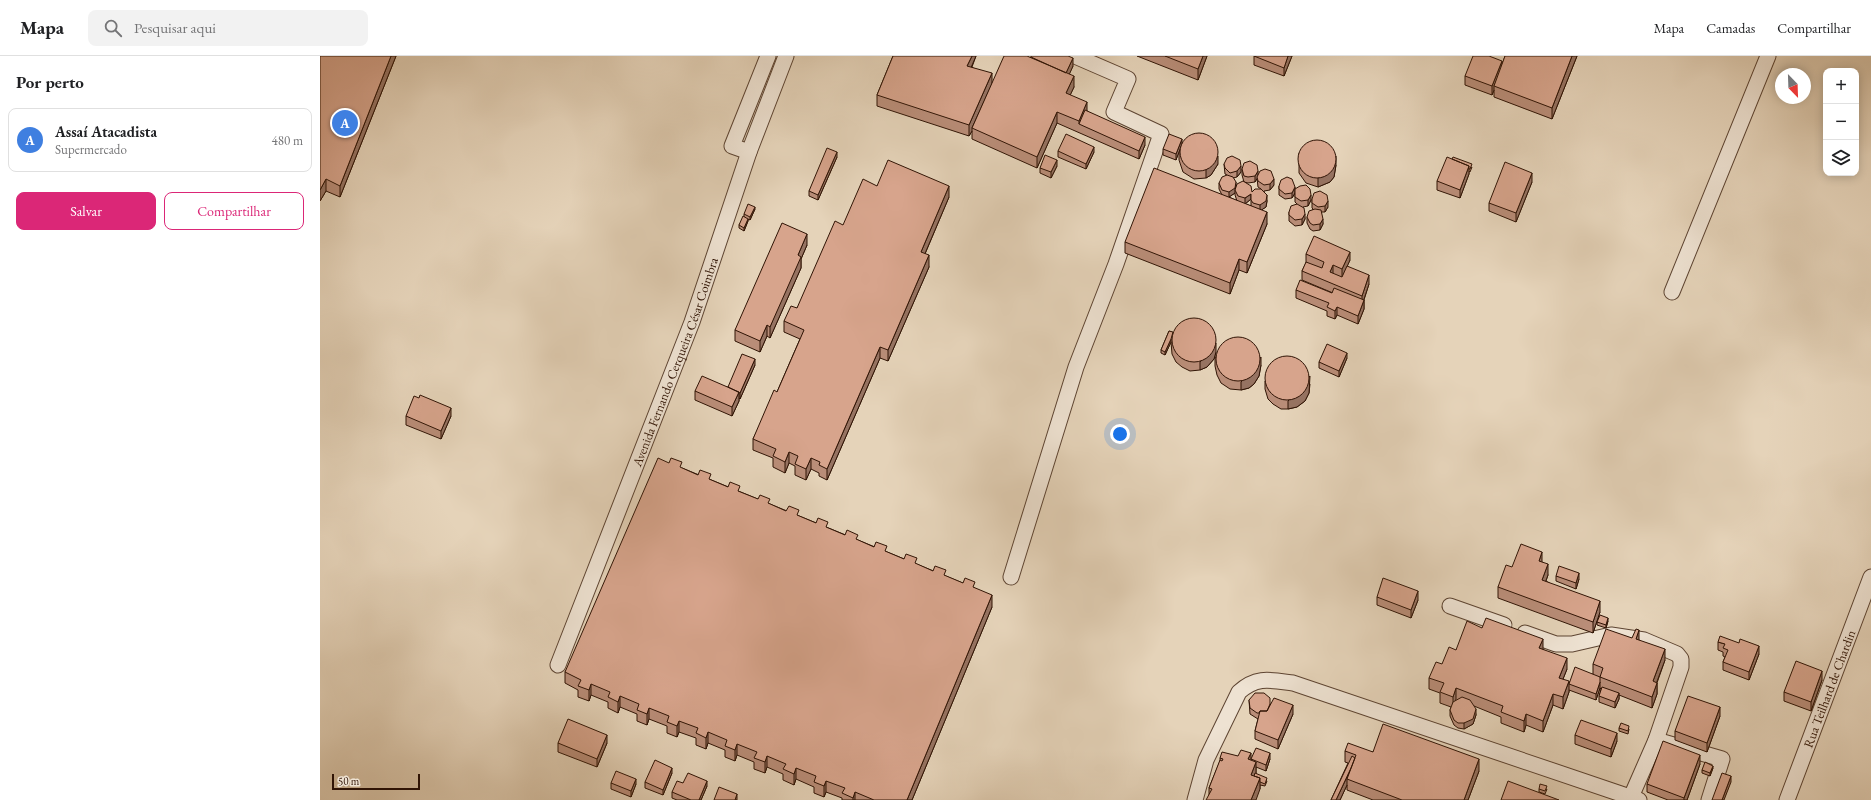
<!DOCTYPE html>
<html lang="pt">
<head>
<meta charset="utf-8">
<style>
  :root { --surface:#fff; --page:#f2f2f2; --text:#202124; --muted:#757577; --line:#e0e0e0; --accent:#db2777 }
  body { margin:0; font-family:"EB Garamond",serif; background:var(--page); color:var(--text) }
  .controls { position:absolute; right:12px; top:12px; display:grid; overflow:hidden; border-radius:8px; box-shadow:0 2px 10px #0003 }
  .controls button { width:36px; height:36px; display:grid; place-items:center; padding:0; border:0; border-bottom:1px solid var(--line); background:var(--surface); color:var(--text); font:20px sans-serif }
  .compass { position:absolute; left:1455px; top:12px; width:36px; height:36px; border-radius:50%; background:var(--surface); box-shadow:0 2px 10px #0003; rotate:157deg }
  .scale { position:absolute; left:12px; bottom:10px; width:88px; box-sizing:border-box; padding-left:4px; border:2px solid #301405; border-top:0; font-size:11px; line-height:14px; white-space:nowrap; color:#301405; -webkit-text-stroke:3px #eee2d2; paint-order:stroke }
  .you { position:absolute; left:800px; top:378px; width:14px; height:14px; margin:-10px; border:3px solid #fff; border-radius:50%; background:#1a73e8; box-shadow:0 0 0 6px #1a73e833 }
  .badge { display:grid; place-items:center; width:26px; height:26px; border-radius:50%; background:var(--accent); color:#fff; font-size:13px; font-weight:700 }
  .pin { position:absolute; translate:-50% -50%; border:2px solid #fff; box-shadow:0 1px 4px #0006 }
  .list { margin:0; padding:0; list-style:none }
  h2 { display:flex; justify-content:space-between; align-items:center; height:52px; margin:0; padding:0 16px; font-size:17px }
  h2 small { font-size:13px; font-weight:400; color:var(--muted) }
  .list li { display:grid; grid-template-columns:26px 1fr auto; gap:12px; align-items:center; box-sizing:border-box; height:64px; margin:0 8px 8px; padding:0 8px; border:1px solid var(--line); border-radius:8px }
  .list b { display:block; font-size:15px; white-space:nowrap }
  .list p { margin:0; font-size:13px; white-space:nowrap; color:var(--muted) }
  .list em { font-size:13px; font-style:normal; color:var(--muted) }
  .actions { display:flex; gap:8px; padding:12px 16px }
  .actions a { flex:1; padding:9px 0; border:1px solid var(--accent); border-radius:8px; text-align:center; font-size:14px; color:var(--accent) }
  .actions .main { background:var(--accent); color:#fff }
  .icon { flex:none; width:22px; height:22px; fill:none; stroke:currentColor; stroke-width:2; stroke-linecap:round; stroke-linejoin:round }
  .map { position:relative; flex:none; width:1551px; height:744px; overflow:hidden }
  header { display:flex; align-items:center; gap:24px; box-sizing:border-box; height:56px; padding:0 20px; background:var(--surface); border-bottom:1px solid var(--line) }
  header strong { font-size:19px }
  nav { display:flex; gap:22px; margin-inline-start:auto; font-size:14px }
  .search { width:280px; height:36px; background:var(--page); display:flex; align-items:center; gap:10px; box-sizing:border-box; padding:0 14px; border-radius:8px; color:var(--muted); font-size:15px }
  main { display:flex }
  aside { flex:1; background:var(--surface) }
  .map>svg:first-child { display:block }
</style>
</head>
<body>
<header>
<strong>Mapa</strong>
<div class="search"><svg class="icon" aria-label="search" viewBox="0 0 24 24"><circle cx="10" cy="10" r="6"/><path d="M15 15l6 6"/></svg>Pesquisar aqui</div>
<nav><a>Mapa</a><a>Camadas</a><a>Compartilhar</a></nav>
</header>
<main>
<aside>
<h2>Por perto<small></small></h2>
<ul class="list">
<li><span class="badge" style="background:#3f7fe0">A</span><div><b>Assaí Atacadista</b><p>Supermercado</p></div><em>480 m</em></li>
</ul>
<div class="actions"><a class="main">Salvar</a><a>Compartilhar</a></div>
</aside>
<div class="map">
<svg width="1551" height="744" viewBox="0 0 1551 744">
  <rect width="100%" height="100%" fill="#e5d3b9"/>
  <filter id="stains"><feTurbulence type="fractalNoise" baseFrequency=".005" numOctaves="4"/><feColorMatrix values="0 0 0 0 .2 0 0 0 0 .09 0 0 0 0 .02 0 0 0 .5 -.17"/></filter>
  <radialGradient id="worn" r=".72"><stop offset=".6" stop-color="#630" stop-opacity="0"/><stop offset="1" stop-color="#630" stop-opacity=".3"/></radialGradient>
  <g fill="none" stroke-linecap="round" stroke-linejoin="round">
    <!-- minor casing -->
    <g stroke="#5d4432" stroke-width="17">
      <g id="minor">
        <path d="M429,96L412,90L448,0"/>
        <path d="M1352,236L1448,0"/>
        <path d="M691,521L756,311L796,208L841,78L794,56L808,23L755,0"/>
        <path d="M1130,550L1184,569"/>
        <path d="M1205,577L1236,588H1252L1291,579L1324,584L1357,598L1361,603V611L1336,684L1311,741"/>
        <path id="s1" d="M238,609L372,266L429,96L466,0"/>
        <path d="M1336,684L1402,703L1389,744"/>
        <path d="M875,744L886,704L919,636C937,620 950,624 973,627L1319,744"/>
        <path id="s2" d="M1467,744L1551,521"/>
      </g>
    </g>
    <!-- minor -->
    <use href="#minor" stroke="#eee2d2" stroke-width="15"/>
  </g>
  <!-- wall -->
  <path fill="#b98d78" stroke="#301405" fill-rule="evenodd" d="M0,0H76L20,141L6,135L0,145Z
    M573,0H656L652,11L672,27L711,1L753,10L749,18L754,31L750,39L767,55L825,89L819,103L737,67L717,112L652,83V75L649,80L557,50V39Z
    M817,0H887L878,24Z
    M934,0H972L964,20L934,9Z
    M1185,0H1257L1232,63L1174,41V34L1172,39L1145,29V20L1182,9Z
    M862,87L898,108L891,119L886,122L874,123L863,116L859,104V95L856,104L843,99V93Z
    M738,95L774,96L766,113L738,101Z
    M979,97L1016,109L1014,121L1010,126L998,131L986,127L979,117Z
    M517,101L498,144L489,140V135Z
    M904,108L921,116L917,121L913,122L916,131L932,136L941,133L938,131L937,122L935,126L928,127L924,126L922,119V113L938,119L954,129L950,134L944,135L947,145L946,151L941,154L947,168L927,217L919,214L910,238L805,197V186L902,139L899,133V127L907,119L905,118ZM915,137V139L917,145L909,141ZM931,143V150L925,148Z
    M737,110L731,122L720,117V112Z
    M1152,111L1150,116L1149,115V118L1140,142L1117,134V125Z
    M1212,126L1196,166L1169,155V147Z
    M557,130L629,141L605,198L609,211L568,305L560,302L507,424L499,420V417L491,413L486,424L475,419V410L469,407L465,417L453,411V402L433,394V383L457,336L480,283L464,276V265L477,252Z
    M959,130L975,137L972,142L965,143L959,139Z
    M975,133L991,144L988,150L983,151L985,163L982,169L975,170L969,165V156L977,148L975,146Z
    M992,143L1008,151L1005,156H1001L1003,168L1000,174L993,175L990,173L987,167V161L993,153L992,152Z
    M435,153L430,164L428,163V165L424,175L419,172V169L424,161V158Z
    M487,189L481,203V212L450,282L447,280L440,296L415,285V274Z
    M986,198L1030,204L1027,210L1049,228L1044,244V253L1038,268L1017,259L1015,263L1007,260V255L976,242V234L1012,237H1013L982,224V215L986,207Z
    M849,275L896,296L894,303L887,311L880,314L870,315L862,311L856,306L852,298L851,286L845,299L841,297V294Z
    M895,301L941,309L939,320L934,328L929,332L921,334L910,333L901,327L897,319L895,310Z
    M1027,302L1019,321L999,312V306Z
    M435,309L420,343L419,342V345L412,360L375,344V335L408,331Z
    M945,325L990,328L989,337L985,345L977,351L968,353H961L953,348L948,343L945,333Z
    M86,360H131L121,383L86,369Z
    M362,412L655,532L672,551L592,744H522V742L506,736L504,741L494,737V731L476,723L474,729L463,724V718L447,711L445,717L434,713V706L417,699L415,705L405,701V694L388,687L386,693L376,689V682L359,676L357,681L347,677V670L329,663L327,669L317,665V658L300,651L298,657L288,652V646L271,639L269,645L258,641V634L245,627V616Z
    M1222,506L1228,519L1226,525L1280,556L1273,577L1178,542V531L1192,511Z
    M1236,520L1259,523L1256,533L1236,525Z
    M1057,541L1098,544L1091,562L1057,549Z
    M1288,565L1286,572L1277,569V566Z
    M1162,572L1223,593L1247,613L1243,623L1249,628L1273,618V608L1312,582L1319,584L1345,604L1337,627V638L1332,652L1299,639V643L1295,652L1279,646V640L1281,633L1280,632L1276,644L1249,634V636L1243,653L1233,649L1223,676L1206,669L1204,676L1181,667V661L1154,650L1156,659L1153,668L1144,673L1138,672L1134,669L1130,660V654L1131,651L1120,647V637L1109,633V622L1136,594Z
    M1398,586L1439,598L1429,624L1403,614V606L1405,601L1403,600V596L1398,594Z
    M1502,624L1491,655L1464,645V636Z
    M929,644L950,648L973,658L958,693L935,683V675L938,663L930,658Z
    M1400,660L1387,696L1355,684V675Z
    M1299,672L1309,673L1308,678L1299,675Z
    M1255,679L1297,685L1291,701L1255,688Z
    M238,687H287L277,711L238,696Z
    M1025,695L1053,696L1159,715L1148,744H1053L1027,734V729L1020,744H1011L1028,707L1025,706Z
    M900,702L931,704V703H950L946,715L936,711V718L947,725L945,730L940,729V733L889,739V732L900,705Z
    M1380,708L1367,744H1348L1327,736V728Z
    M1393,712L1390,720L1382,717V714Z
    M352,717L343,739L325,732V726Z
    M291,727L316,728L311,741L291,733Z
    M363,727L387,730L381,744H357L352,742V736Z
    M1219,733H1227L1225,738L1219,736Z"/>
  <!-- shaded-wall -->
  <path fill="#967362" stroke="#301405" d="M71,0H76L20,141V130Z
    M652,0H656L647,21V10Z
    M883,0H887L878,24V13Z
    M968,0H972L964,20V12Z
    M1252,0H1257L1232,63V52Z
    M753,2V10L745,28V19Z
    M1182,5V14L1174,30V34L1172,39V30Z
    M672,17V28L652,72V75L649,80V69Z
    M754,20V31L746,48V37Z
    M767,46V57L759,68V65Z
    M737,56V67L717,112V101Z
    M825,81V89L819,103V95Z
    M862,83V88L856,104V98Z
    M774,91V96L766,113V108Z
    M517,96V101L498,144V139Z
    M898,100V108L891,119L886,122V114Z
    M1016,100V109L1014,121L1010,126L998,131V122Z
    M737,104V110L731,122V116Z
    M921,110V116L917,121V115Z
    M1149,110V118L1140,142V134Z
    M938,115V121L935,126V120Z
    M1212,117V126L1196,166V157Z
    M6,123V135L0,145V134Z
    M954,123V129L950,134V128Z
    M916,126V131L915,134V137L909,141V136Z
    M629,130V141L601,207V196Z
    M975,131V137L972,142V137Z
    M931,138V143L925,148V142Z
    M947,139V145L946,151L940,155V149Z
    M991,139V144L988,150V144Z
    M1008,145V151L1005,156V150Z
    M435,151V153L430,164V161Z
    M947,156V168L927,217V206Z
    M985,158V163L982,169V163Z
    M428,163V165L424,175V172Z
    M1003,163V168L1000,174V168Z
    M487,178V189L481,203V212L450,282V271L478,199Z
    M1030,196V204L1022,222V213Z
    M609,199V211L568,305V294Z
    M919,203V214L910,238V227Z
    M1013,209V218L1010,216Z
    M1049,219V228L1042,249V240Z
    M1044,244V253L1038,268V260Z
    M1017,251V259L1015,263V255Z
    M447,269V280L440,296V285Z
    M851,283V286L845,299V296Z
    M896,287V296L894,303L887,311L880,314V306Z
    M560,291V302L507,424V413Z
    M1027,297V302L1019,321V315Z
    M941,301V309L939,320L934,328L929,332L921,334V326Z
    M435,303V309L420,343V337Z
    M990,320L989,337L985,345L977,351L968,353V345Z
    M419,336V345L412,360V351Z
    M131,352V360L121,383V375Z
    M469,396V407L465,417V406Z
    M491,402V413L486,424V413Z
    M1222,496V508L1219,505Z
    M1228,508V519L1222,535V524Z
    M1259,517V523L1256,533V527Z
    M1098,535V544L1091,562V554Z
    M672,539V551L592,744H587Z
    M1280,545V556L1273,577V566Z
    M1288,562V565L1286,572V569Z
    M1319,574V585L1316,583Z
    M1223,583V594L1219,592Z
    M1439,590V598L1429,624V616Z
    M1345,593V604L1333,636V625Z
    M1247,602V613L1239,633V622Z
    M1502,615V624L1491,655V646Z
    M1249,625V636L1243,653V641Z
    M1280,626V632L1276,644V638Z
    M1337,627V638L1332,652V641Z
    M271,628V639L269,645V634Z
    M1136,632V643L1133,652V641Z
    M1299,637V643L1295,652V646Z
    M1233,638V649L1223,676V665Z
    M300,640V651L298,657V646Z
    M973,649V658L958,693V684Z
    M1400,651V660L1387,696V687Z
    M329,652V663L327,669V658Z
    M1156,653V659L1153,668L1144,673V667Z
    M1206,658V669L1204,676V665Z
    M359,665V676L357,681V670Z
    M388,676V687L386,693V682Z
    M1297,677V685L1291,701V693Z
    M287,679V687L277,711V703Z
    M417,688V699L415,705V694Z
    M931,697V708L928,703Z
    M950,697V703L946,715V709Z
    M1380,699V708L1367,744H1364V742Z
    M447,700V711L445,717V706Z
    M1036,702L1027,723V729L1020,744H1016Z
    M1159,703V715L1148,744H1144Z
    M936,706V717L934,723L931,719Z
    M1393,710V712L1390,720V717Z
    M352,712V717L343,739V734Z
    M476,712V723L474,729V718Z
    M1411,720V726L1404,744H1402Z
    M940,722V733L936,744H931Z
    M316,723V728L311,741V735Z
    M387,725V730L381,744H379Z
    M506,725V736L504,741V730Z
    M535,736V744H533V742Z
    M417,738V744H415Z"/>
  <!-- building -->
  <path fill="#d7a48c" stroke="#301405" d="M0,0H71L20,130L6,123L0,134Z
    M573,0H652L647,10L672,17L649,69L557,39Z
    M684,0H707L754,20L746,37L767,46L759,65L737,56L717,101L652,72Z
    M711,0H748L753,2L746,17L711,1Z
    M845,0H883L878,13Z
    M934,0H968L964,12Z
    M1153,0H1169L1182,5L1172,30L1145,20Z
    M1185,0H1252L1232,52L1174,30Z
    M765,54L825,81L819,95L759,68Z
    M860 96a19 19 0 1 1 38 0a19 19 0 1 1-38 0Z
    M746,78L774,91L766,108L738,95Z
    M849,78L862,83L856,98L843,93Z
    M978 103a19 19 0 1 1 38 0a19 19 0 1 1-38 0Z
    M507,92L517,96L498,139L489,135Z
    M725,99L737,104L731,116L720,112Z
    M912,100L920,104L921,110L917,115L910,117L905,112L904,108L907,102Z
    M1127,101L1149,110L1140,134L1117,125Z
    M1133,101L1152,108L1150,113H1149V110L1132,103Z
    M568,104L629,130L601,196L609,199L568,294L560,291L507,413L499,409L500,406L491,402L486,413L475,408L478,400L469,396L465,406L453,400L456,393L433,383L454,334L457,336L484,274L464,265L471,250L477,252L515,165L523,169L543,123L557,130Z
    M930,105L937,109L938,115L935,120L928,121L924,120L922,113L924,107Z
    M1185,106L1212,117L1196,157L1169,147Z
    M834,112L947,156L927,206L919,203L910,227L805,186Z
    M945,113L951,115L954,123L950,128L944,129L938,125L937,121L940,115Z
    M907,119L913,121L916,126L915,132L909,136L902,134L899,127L902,121Z
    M967,121L972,123L975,131L972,137L965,138L959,133V130L961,124Z
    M923,125L931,130L932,136L935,133H941L947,139L946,145L940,149L933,147L931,144V138L925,142L918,140L915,134L917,128Z
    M986,129L990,133L991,139L988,144L981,145L975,141V133L980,130Z
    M1000,135L1007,139L1008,145L1005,150L998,151L992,147V143L994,137Z
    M428,148L435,151L430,161L424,158Z
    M977,148L984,152L985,158L982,163L975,164L969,159V156L971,150Z
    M995,153L1001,154L1003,163L1000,168L993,169L990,167L987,161L989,155Z
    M423,160L428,163L424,172L419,169Z
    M462,167L487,178L478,199L481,201L450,271L447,269L440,285L415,274Z
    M994,180L1030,196L1022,213L1013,209L1010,216L1022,221L1027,210L1049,219L1042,240L982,215L986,206L1002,212L1004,206L986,198Z
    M980,224L1012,237L1014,232L1044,244L1038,260L1017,251L1015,255L1007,251L1009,247L976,234Z
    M852 284a22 22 0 1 1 44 0a22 22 0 1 1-44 0Z
    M849,275L853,276L851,283L845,296L841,294Z
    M896 303a22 22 0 1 1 44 0a22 22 0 1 1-44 0Z
    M1007,288L1027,297L1019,315L999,306Z
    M422,298L435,303L420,337L408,331Z
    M945 322a22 22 0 1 1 44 0a22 22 0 1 1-44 0Z
    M382,320L419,336L412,351L375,335Z
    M100,339L131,352L121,375L86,360L94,340L99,342Z
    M338,402L349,407L351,402L362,406L360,411L378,419L380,414L391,418L389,423L408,431L410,426L420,430L418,435L438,443L440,439L450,443L448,447L466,455L469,450L479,454L477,459L496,467L498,462L508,466L506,471L525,479L527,474L538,479L536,483L554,491L556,486L567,490L565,495L584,503L586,498L597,502L595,507L613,515L615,510L626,514L624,519L643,527L645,522L655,526L653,531L672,539L587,744H554L535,736L533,742L522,737L525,732L506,725L504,730L494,726L496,720L476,712L474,718L463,713L466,708L447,700L445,706L434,702L437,696L417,688L415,694L405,690L407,684L388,676L386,682L376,677L378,672L359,665L357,670L347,666L349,660L329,652L327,658L317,654L319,648L300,640L298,646L288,641L290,636L271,628L269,634L258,630L261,624L245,616Z
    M1201,488L1222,496L1219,505L1228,508L1222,524L1280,545L1273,566L1178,531L1186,509L1192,511Z
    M1239,510L1259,517L1256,527L1236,520Z
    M1063,522L1098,535L1091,554L1057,541Z
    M1280,559L1288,562L1286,569L1277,566Z
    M1166,562L1223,583L1219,592L1247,602L1239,622L1249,625L1243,641L1233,638L1223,665L1206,658L1204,665L1181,656L1183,650L1136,632L1133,641L1120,636L1124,627L1109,622L1116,606L1122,608L1129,591L1136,594L1147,565L1162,572Z
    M1286,573L1312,582L1316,573L1319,574L1316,583L1345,593L1333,625L1337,627L1332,641L1280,621L1283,612L1273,608Z
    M1400,580L1419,587L1420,583L1439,590L1429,616L1403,606L1408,594L1403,592L1405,588L1398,586Z
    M1476,605L1502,615L1491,646L1464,636Z
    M1255,611L1280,621V626L1276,638L1249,628Z
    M1282,631L1299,637L1295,646L1279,640Z
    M935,637H944L950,642V648L947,655H940L939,657H937L930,652L929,644Z
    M1368,640L1400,651L1387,687L1355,675Z
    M1142,641L1150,644L1156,653L1153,663L1144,667H1138L1134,664L1130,654L1133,646Z
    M954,642L973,649L958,684L935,675L940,655H947Z
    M248,663L287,679L277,703L238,687Z
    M1261,664L1297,677L1291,693L1255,679Z
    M1301,667L1309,670L1308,675L1299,672Z
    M1063,668L1159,703L1144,744H1082L1027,723L1036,699L1025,695L1028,687L1053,696Z
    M1343,685L1380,699L1364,742L1327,728Z
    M936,692L950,697L946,709L931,703Z
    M921,694L931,697L928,703L936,706L931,719L940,722L931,744H886L892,733L889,732L900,704L902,705L903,703L900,702L902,696L918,700Z
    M1032,700L1035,702L1031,712L1016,744H1011Z
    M335,704L352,712L343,734L325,726Z
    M1385,706L1393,710L1390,717L1382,714Z
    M296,715L316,723L311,735L291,727Z
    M368,717L387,725L379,744H371L352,736L357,725L363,727Z
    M935,717L947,722L945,728L940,726V722L934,720Z
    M1402,717L1411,720L1402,744H1392Z
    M1188,725L1239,744H1181Z
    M1220,728L1227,730L1225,735L1219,733Z
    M399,731L417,738L415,744H394Z"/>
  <g text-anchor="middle" stroke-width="3" stroke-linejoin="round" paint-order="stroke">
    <!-- street labels -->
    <g font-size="13" fill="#301405" stroke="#eee2d2">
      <text dy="5" stroke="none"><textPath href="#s1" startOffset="325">Avenida Fernando Cerqueira César Coimbra</textPath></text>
      <text dy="5" stroke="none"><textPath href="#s2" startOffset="119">Rua Teilhard de Chardin</textPath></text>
    </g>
  </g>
  <rect width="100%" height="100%" filter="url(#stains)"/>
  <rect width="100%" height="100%" fill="url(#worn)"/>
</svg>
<div class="controls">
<button>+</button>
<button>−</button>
<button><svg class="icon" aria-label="layers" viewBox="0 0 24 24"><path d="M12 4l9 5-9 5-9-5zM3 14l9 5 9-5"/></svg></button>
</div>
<svg class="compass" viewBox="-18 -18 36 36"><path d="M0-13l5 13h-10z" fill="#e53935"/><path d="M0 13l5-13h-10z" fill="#757577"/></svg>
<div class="scale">50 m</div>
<div class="you"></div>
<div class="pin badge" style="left:25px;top:67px;background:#3f7fe0">A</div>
</div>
</main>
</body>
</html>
